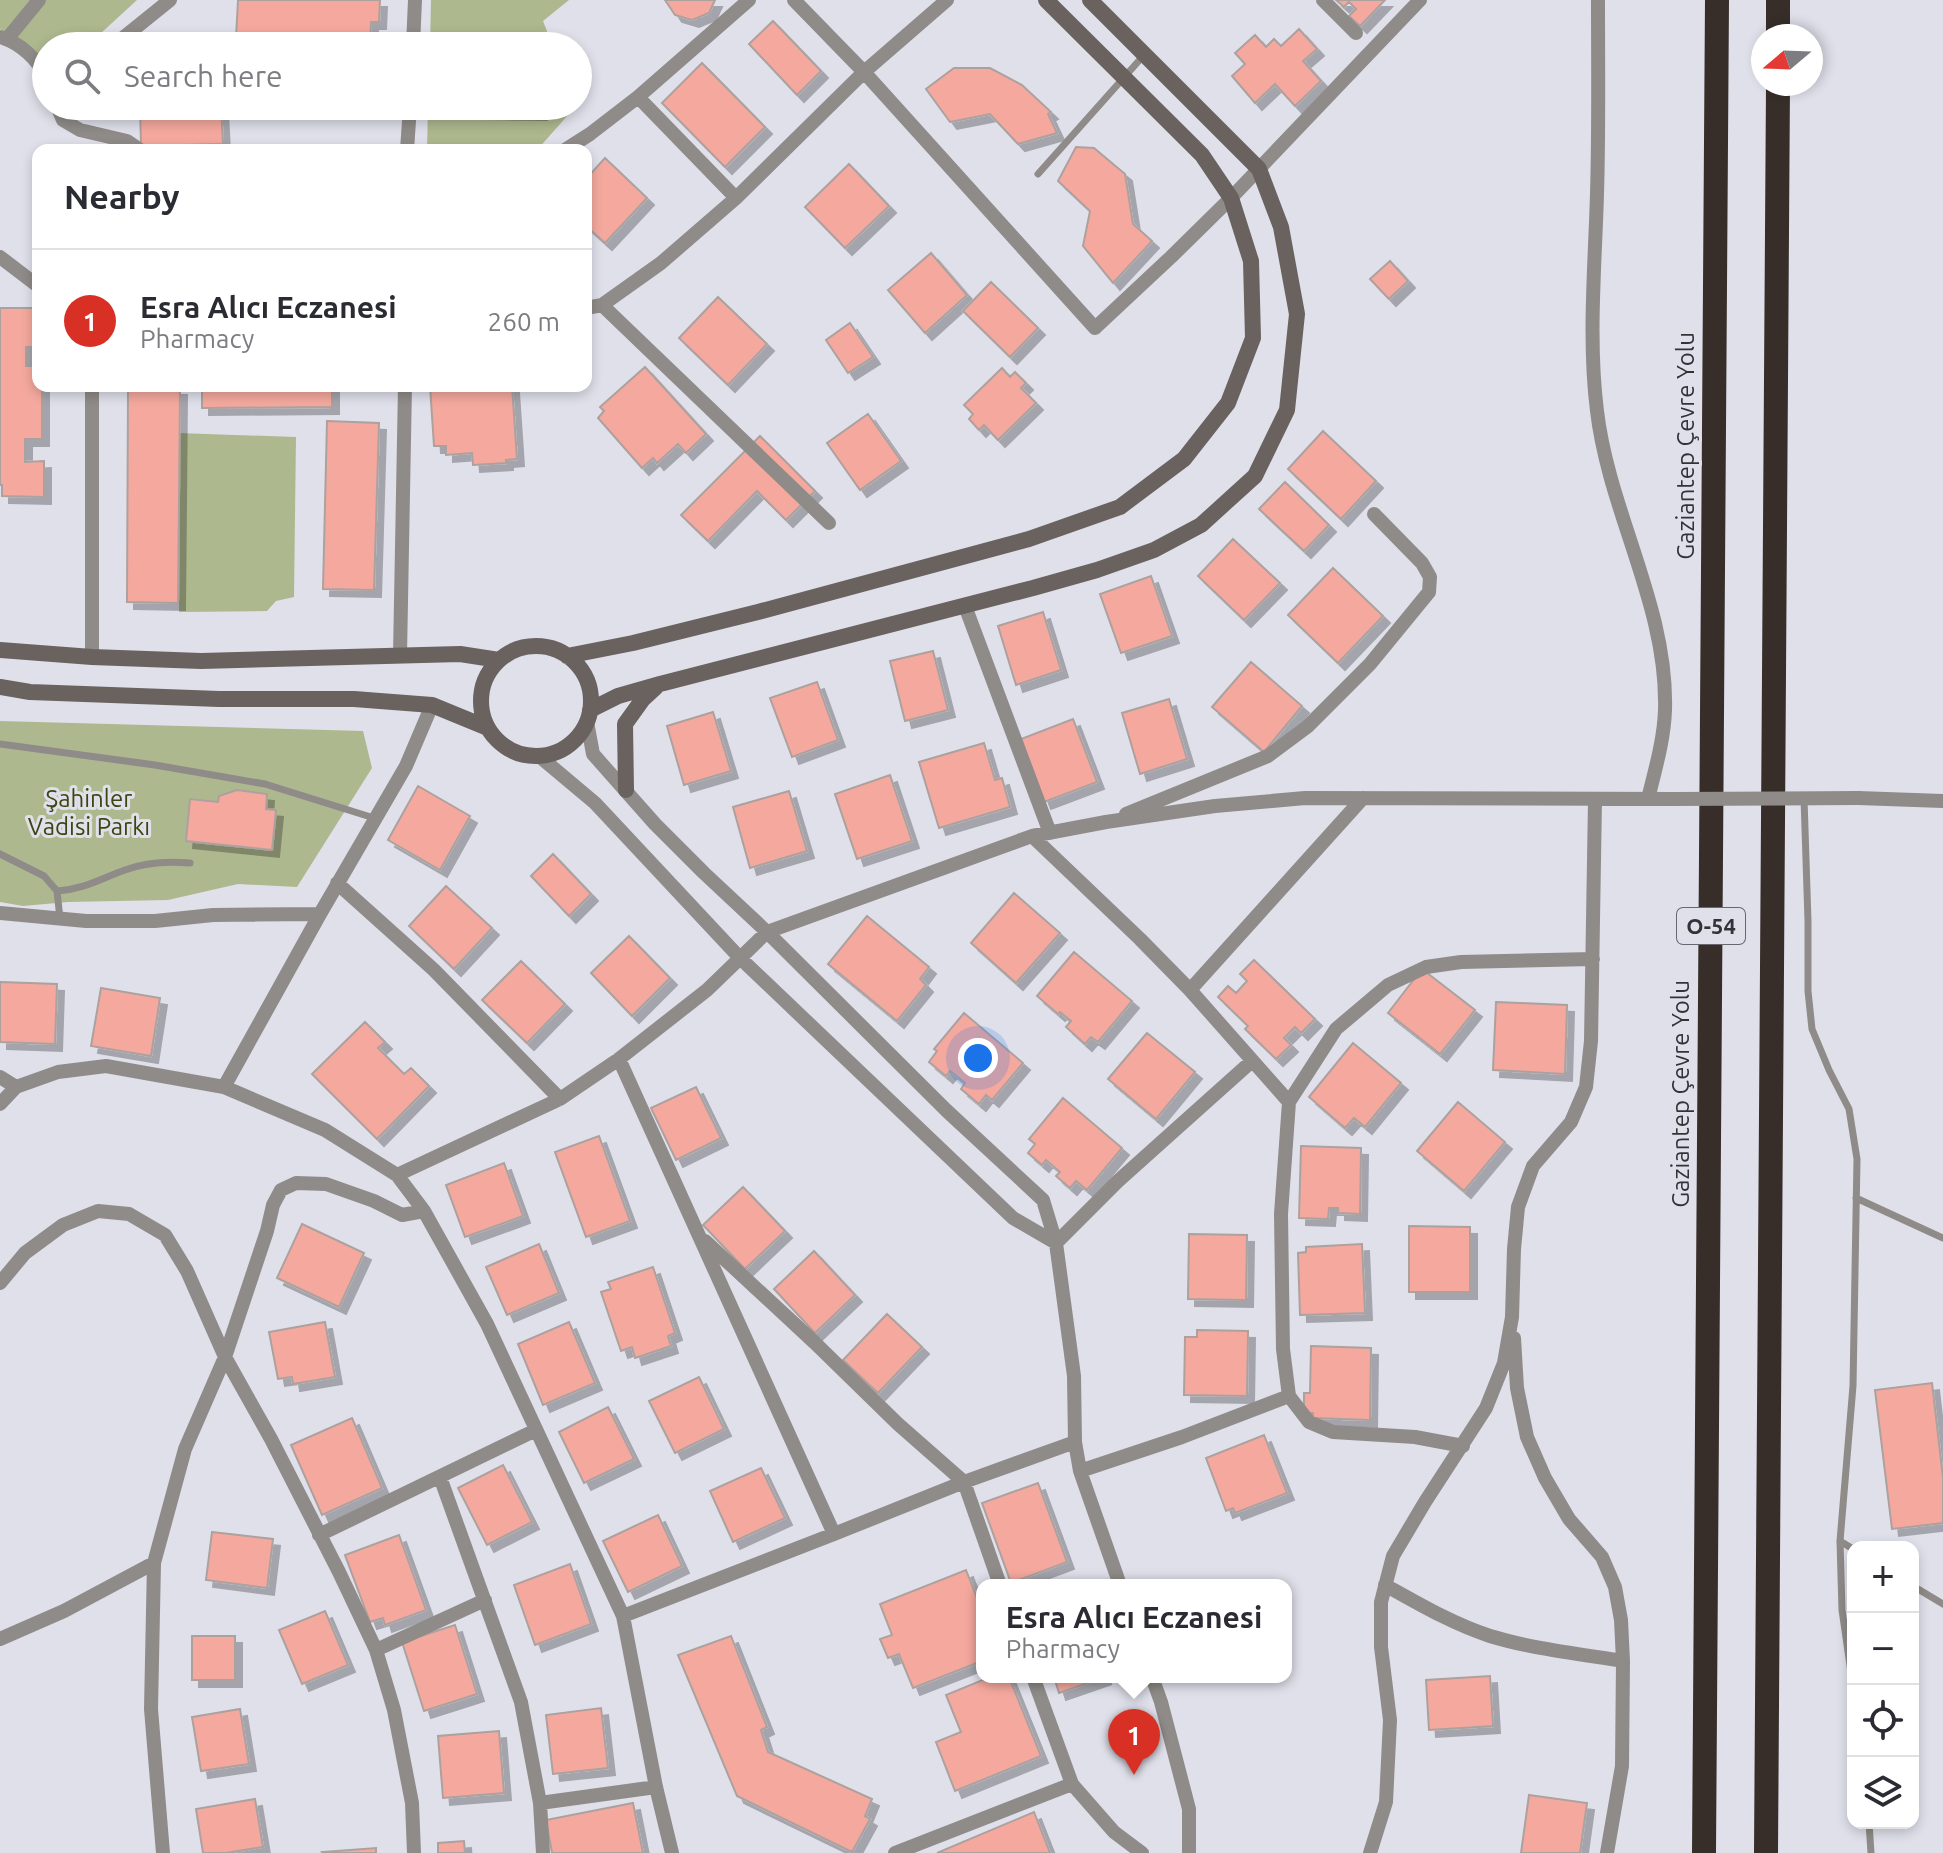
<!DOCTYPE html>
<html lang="en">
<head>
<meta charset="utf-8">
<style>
  :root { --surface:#fff; --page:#f7f7f7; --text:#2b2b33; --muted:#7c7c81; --line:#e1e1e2; --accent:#d93025 }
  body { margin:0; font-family:Ubuntu,sans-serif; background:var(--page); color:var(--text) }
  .controls { position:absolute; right:24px; bottom:24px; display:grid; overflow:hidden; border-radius:16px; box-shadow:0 4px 12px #0003 }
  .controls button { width:72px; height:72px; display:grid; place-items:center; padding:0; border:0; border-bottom:2px solid var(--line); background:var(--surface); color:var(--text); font:40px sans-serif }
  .compass { position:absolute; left:1751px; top:24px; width:72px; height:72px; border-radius:50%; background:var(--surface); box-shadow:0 4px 12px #0003; rotate:251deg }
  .you { position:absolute; left:978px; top:1058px; width:28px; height:28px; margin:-20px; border:6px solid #fff; border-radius:50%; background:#1a73e8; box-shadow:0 0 0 12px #1a73e833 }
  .badge { display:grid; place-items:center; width:52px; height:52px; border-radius:50%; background:var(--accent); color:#fff; font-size:26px; font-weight:700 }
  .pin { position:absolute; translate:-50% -66px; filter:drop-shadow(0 2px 4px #0008) }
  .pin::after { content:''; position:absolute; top:42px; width:28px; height:24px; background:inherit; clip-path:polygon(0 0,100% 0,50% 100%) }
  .popup { position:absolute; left:976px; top:1579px; width:316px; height:104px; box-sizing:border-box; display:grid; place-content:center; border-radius:16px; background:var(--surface); filter:drop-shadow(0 2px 6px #0005); font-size:26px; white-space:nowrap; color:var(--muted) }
  .popup b { font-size:30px; color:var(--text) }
  .popup::after { content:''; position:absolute; left:50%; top:100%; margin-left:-16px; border:16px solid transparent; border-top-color:var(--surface) }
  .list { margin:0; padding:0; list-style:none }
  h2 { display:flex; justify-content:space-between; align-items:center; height:104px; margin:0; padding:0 32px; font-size:34px }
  h2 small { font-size:26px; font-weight:400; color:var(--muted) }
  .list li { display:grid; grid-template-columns:52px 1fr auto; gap:24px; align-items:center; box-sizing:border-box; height:144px; padding:0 32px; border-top:2px solid var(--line) }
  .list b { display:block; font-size:30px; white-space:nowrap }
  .list p { margin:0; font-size:26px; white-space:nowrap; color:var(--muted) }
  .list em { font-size:26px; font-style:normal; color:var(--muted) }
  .icon { flex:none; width:44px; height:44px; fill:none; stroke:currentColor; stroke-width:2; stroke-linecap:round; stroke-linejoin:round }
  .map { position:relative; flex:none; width:1943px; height:1853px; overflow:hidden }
  .search { position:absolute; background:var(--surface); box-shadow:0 4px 12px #0003; left:32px; top:32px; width:560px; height:88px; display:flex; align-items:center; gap:20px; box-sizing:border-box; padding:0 28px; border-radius:44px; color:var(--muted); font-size:30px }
  .panel { position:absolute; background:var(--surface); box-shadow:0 4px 12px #0003; left:32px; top:144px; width:560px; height:248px; border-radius:16px }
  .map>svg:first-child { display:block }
</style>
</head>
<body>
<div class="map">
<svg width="1943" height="1853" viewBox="0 0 1943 1853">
  <defs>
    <filter id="shadow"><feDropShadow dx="7" dy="7" stdDeviation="0" flood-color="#0004"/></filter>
  </defs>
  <rect width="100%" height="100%" fill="#e0e0eb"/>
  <!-- green -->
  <path fill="#aeb88e" d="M0,0H137L87,46H46V72L0,29Z
    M431,0H569L543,21L553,46H430Z
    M428,106H576L537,150H427Z
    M178,433L296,437L294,597L276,601L267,611L179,612Z
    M0,721L363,731L372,768L297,887L238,884L168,900L68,902L23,906L0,902Z"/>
  <!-- building -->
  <path fill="#f5a99e" stroke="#ada19f" stroke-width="2" filter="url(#shadow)" d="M238,0H380L379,22H371L370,44L236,38Z
    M665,0H715L709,13L692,20L675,15Z
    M1336,0H1385L1360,26L1349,16L1356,9L1349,2L1344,7Z
    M773,21L821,71L797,95L749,44Z
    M1299,29L1317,49L1303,61L1321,81L1295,106L1275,84L1255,103L1232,76L1245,64L1235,53L1255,35L1266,47L1274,39L1281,46Z
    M702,63L765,127L725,167L662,103Z
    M954,68H990L1022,85L1051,112L1048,114L1057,133L1018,144L990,114L950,122L926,89Z
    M140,106H221L223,144L141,146Z
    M474,106H540V113L474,112Z
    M1076,147L1094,148L1125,174L1133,224L1152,241L1113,283L1083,246L1090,211L1058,181Z
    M605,158L647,198L605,243L586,226V179Z
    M849,164L889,206L845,248L805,207Z
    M931,253L967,295L925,333L888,290Z
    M1390,261L1408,281L1389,299L1370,279Z
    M991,282L1038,328L1010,357L963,311Z
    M718,297L767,344L728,385L679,338Z
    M0,308H38V347H26V366H38V386H42V439H25V462L44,461V497L2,496V485H0Z
    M850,323L873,357L848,373L826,340Z
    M645,367L706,434L686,453L678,444L657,463L653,458L642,468L598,418L604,411L600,407Z
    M1002,368L1010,377L1015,372L1026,383L1021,388L1036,403L998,440L984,425L979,430L969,419L973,414L964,405Z
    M202,386H332V407L202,408Z
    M430,386H512L517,459L506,460V463L473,465L472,453L446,455V446H434Z
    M128,387L180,388L178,603L127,602Z
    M868,414L901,461L860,490L827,443Z
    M327,421L379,423L374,590L323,589Z
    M1323,431L1376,481L1341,519L1288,469Z
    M760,436L815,491L786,520L757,491L708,541L681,515Z
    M1285,482L1329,525L1304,551L1259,509Z
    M1233,539L1280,583L1244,620L1198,576Z
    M1333,568L1383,616L1338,663L1288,615Z
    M1151,576L1172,636L1121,653L1100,594Z
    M1043,612L1061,670L1016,685L998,626Z
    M933,651L948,710L905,721L890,661Z
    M1251,662L1302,706L1264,752L1212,707Z
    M817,682L838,740L792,757L770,698Z
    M1169,699L1187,759L1140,774L1122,713Z
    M713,712L731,771L684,785L667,726Z
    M1073,719L1097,782L1044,802L1021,739Z
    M984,743L995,780L1002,778L1010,807L939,828L919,762Z
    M890,775L912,841L857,859L835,794Z
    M418,786L470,816L440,870L388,840Z
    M237,790L267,794L266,809L276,810L272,850L186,841L190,799L218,802L219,796Z
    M789,791L807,851L750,868L733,807Z
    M553,854L591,894L569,916L531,876Z
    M446,886L492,928L454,969L409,926Z
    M1014,893L1060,933L1016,983L971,943Z
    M867,916L929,967L920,979L926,985L897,1021L828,964Z
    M629,936L670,978L632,1016L591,973Z
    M1074,952L1132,1001L1098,1042L1091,1037L1085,1044L1066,1027L1071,1021L1060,1012L1058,1014L1037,996Z
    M1254,960L1315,1019L1301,1033L1295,1027L1284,1038L1291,1045L1276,1059L1245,1029L1248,1026L1218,997L1228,986L1236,993L1247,981L1240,974Z
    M521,961L565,1004L527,1043L482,1000Z
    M1422,969L1475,1010L1440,1054L1388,1013Z
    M0,982L57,984L55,1044L0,1042Z
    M101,988L160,998L151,1056L91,1046Z
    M1496,1002L1567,1005L1565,1074L1493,1070Z
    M964,1013L1023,1063L992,1100L986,1095L979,1104L961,1089L965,1083L950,1071L946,1076L929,1062L937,1051L934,1049Z
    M365,1022L385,1042L378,1048L404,1074L411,1068L429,1086L377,1139L312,1074Z
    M1147,1033L1195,1072L1156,1119L1108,1079Z
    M1353,1043L1401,1083L1365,1127L1354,1118L1345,1128L1309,1097Z
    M696,1087L721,1138L676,1160L651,1108Z
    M1063,1098L1122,1148L1087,1190L1076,1181L1070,1188L1056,1176L1060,1172L1046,1160L1042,1165L1028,1153L1035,1144L1029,1139Z
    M1458,1102L1505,1142L1464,1191L1417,1151Z
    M599,1136L630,1221L586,1237L555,1152Z
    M1301,1146L1361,1148L1360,1214L1338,1213V1208H1329L1328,1219L1299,1218Z
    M504,1163L523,1216L465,1237L446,1185Z
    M743,1187L785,1231L745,1269L703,1225Z
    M302,1224L364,1253L339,1307L277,1278Z
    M1409,1226L1470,1227V1292H1409Z
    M1189,1234L1247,1235L1246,1300L1188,1299Z
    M539,1244L559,1293L507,1315L486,1267Z
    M1362,1244L1365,1313L1300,1315L1298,1253L1306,1252V1247Z
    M814,1251L855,1295L815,1333L774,1289Z
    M653,1267L675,1333L668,1336L671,1346L635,1358L632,1347L621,1351L601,1292L611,1289L608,1282Z
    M887,1314L922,1347L878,1393L843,1360Z
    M325,1322L335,1377L293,1384L292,1377L278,1379L269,1332Z
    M569,1322L595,1383L543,1405L518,1344Z
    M1197,1330L1248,1331L1247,1396L1184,1395L1185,1337H1197Z
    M1311,1346L1371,1348L1370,1420L1313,1418V1413H1304V1393H1310Z
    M699,1377L724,1429L675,1453L649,1401Z
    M1932,1383L1943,1478V1523L1892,1529L1875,1390Z
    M608,1407L634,1459L584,1483L559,1432Z
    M352,1418L382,1488L322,1515L291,1445Z
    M1264,1435L1287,1493L1235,1513L1233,1508L1226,1511L1206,1458Z
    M503,1465L532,1522L487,1545L458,1488Z
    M761,1468L785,1518L733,1542L710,1491Z
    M1038,1483L1067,1562L1011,1583L982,1503Z
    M658,1515L682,1566L628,1592L603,1541Z
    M212,1532L273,1539L267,1588L206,1580Z
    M399,1535L426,1610L385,1625L383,1618L370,1622L345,1555Z
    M570,1564L591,1624L535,1645L514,1585Z
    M966,1570L982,1611V1661L913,1688L899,1654L888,1658L880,1639L892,1635L880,1604Z
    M325,1611L348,1665L302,1684L279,1630Z
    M455,1625L477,1694L424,1711L402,1642Z
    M192,1636H235V1680H192Z
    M731,1636L767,1727L761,1730L768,1752L872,1799L865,1816L870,1819L852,1852L737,1796L678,1655Z
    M1490,1676L1493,1726L1429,1730L1426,1680Z
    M990,1677H1009L1041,1756L955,1791L936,1742L961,1732L946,1695Z
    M1054,1677H1105L1059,1693Z
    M601,1708L608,1768L553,1774L546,1715Z
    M240,1709L249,1764L201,1771L192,1717Z
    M499,1731L504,1793L443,1798L438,1736Z
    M1529,1795L1587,1803L1580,1853H1521Z
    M255,1799L263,1847L226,1853H203L196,1809Z
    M633,1803L643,1853H552L546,1820Z
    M1034,1812L1050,1853H937Z
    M464,1841L465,1853H438V1843Z
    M376,1848V1853H323L322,1852Z"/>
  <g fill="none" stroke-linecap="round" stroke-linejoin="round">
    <!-- lane -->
    <path stroke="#8f8b88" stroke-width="7" d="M1038,174L1144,55
      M0,744L155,765L265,784L374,818
      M1804,798L1808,921V991L1812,1029L1829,1070L1849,1109L1857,1159L1853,1386L1840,1541L1842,1610L1853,1686
      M0,854L44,876L57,891L60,919
      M57,891C84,889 100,879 125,870C146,862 167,861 190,863
      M1856,1198L1943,1238
      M1840,1541L1853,1549
      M1913,1586L1943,1604
      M1869,1823L1871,1853"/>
    <!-- street -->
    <path stroke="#8f8b88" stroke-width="14" d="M794,0L864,72L1095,328L1171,257L1231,198L1420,0
      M1323,0L1356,33
      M1598,0C1598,64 1599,129 1597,194C1595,266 1588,339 1597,411C1609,513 1668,606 1665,710C1664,740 1655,770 1648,799
      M0,37C20,43 38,59 46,78
      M7,39L39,0
      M113,46L170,0
      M413,46L415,0
      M638,97L736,198
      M57,106L63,120L80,130L127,141L140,150
      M407,150L410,106
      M565,150L590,134L638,97L749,0
      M0,257L38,286
      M602,305L829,523
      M586,308L602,305L661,263L736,198L864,72L947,0
      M965,606L1050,833
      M400,655L405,386
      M92,657V386
      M587,722L593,754L655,824L704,873L767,932L947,1111L1043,1200L1056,1243L1074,1376L1075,1442L1080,1471L1120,1585
      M539,756L595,803L740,958L1013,1218L1056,1243
      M1858,798L1943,801
      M1126,814L1268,756L1307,727L1370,664L1429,592L1430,577L1422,563L1374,514
      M1032,836L1140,939L1190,990L1289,1102
      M337,883L434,970L560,1099
      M0,913L86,921H155L213,915L320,914
      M1190,990L1363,798
      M619,1059L834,1534
      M0,1077L16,1087
      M224,1087L320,914L406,766L432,705
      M0,1104L16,1087L58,1072L106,1066L224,1087L325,1130L397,1175L424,1211L487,1324L623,1616L656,1787L672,1853
      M397,1175L560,1099L619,1059L707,990L767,932L1032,836L1106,822L1215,806L1305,798L1672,799
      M705,1241L814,1342L898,1424L964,1482L1000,1585
      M1056,1243L1118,1181L1252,1061
      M0,1283L25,1253L63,1225L98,1211L129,1214L165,1235L187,1271L225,1357L271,1439L339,1572L376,1650L394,1710L412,1803L414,1853
      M1514,1338L1517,1388L1527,1437L1545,1478L1569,1519L1602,1557L1615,1587L1621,1620L1623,1661L1622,1766L1607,1853
      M1463,1446L1415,1437L1333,1432L1309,1422L1289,1396L1283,1349L1281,1214L1289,1102L1336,1029L1388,985L1426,967L1461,962L1593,959
      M1080,1471L1182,1437L1289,1396
      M440,1477L521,1702L540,1803L543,1853
      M319,1535L536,1430
      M1385,1585C1419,1604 1453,1624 1490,1636C1533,1649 1579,1654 1623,1661
      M623,1616L834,1534L964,1482L1075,1442
      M0,1639L64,1611L154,1563
      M376,1650L485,1600
      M1033,1677L1072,1784L1114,1832L1142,1853
      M1152,1677L1161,1702L1189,1809V1853
      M540,1803L656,1787
      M163,1853L151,1709L154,1563L185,1449L225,1357L267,1231L273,1205L281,1190L296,1183L326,1184L374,1201L402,1215L424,1211
      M895,1853L1072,1784
      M1370,1853L1386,1802L1390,1720L1381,1647V1602L1393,1556L1425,1502L1486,1408L1504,1363L1512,1317L1514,1249L1518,1207L1533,1166L1571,1122L1586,1087L1591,1041L1595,800"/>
    <!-- secondary -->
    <path stroke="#69625f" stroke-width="16" d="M481 701a55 55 0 1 1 110 0a55 55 0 1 1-110 0Z
      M0,650L92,657L201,661L460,654L499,660
      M567,656L633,643L758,612L1029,539L1120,507L1184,459L1228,403L1253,338L1251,261L1231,198L1202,155L1046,0
      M0,687L30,692L219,699H354L432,705L488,728
      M590,710L618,696L660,684L1033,588L1097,570L1154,550L1201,525L1255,476L1287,410L1297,314L1281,227L1259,169L1090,0
      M626,790L625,724L643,699L656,687"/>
    <!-- highway -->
    <path stroke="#372e2a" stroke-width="24" d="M1778,36V0
      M1704,1853L1717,0
      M1766,1853L1778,84"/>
    <!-- street-bridge -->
    <path stroke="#8f8b88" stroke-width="14" d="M1672,799L1858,798"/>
  </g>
  <g text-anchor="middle" stroke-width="6" stroke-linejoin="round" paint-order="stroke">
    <!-- shield labels -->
    <rect fill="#e0e0eb" stroke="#67676d" stroke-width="2" x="1677" y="908" width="68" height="36" rx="6"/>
    <g font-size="22" font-weight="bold" fill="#333337">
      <text x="1711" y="934">O-54</text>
    </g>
    <!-- street labels -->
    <g font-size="24" fill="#333337" stroke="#e0e0eb">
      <text transform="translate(1686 446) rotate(-90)" y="8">Gaziantep Çevre Yolu</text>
      <text transform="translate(1681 1094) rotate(-90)" y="8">Gaziantep Çevre Yolu</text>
    </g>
    <!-- park labels -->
    <g font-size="24" fill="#3c4511" stroke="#e0e0eb">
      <text x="89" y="807">Şahinler<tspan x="89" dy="28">Vadisi Parkı</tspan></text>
    </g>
  </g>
</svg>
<div class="controls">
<button>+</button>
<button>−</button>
<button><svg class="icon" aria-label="locate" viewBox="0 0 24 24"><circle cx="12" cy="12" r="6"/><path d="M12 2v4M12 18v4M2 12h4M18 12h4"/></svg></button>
<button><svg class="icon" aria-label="layers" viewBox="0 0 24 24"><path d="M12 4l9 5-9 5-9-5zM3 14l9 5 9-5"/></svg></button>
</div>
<svg class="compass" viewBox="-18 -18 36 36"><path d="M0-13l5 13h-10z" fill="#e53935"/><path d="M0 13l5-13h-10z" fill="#7c7c81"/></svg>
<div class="you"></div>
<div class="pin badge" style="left:1134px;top:1775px">1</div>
<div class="popup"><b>Esra Alıcı Eczanesi</b>Pharmacy</div>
<div class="search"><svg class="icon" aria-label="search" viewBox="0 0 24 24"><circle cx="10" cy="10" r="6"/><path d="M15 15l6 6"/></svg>Search here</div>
<section class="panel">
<h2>Nearby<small></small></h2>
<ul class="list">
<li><span class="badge">1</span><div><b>Esra Alıcı Eczanesi</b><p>Pharmacy</p></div><em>260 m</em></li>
</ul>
</section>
</div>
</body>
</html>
